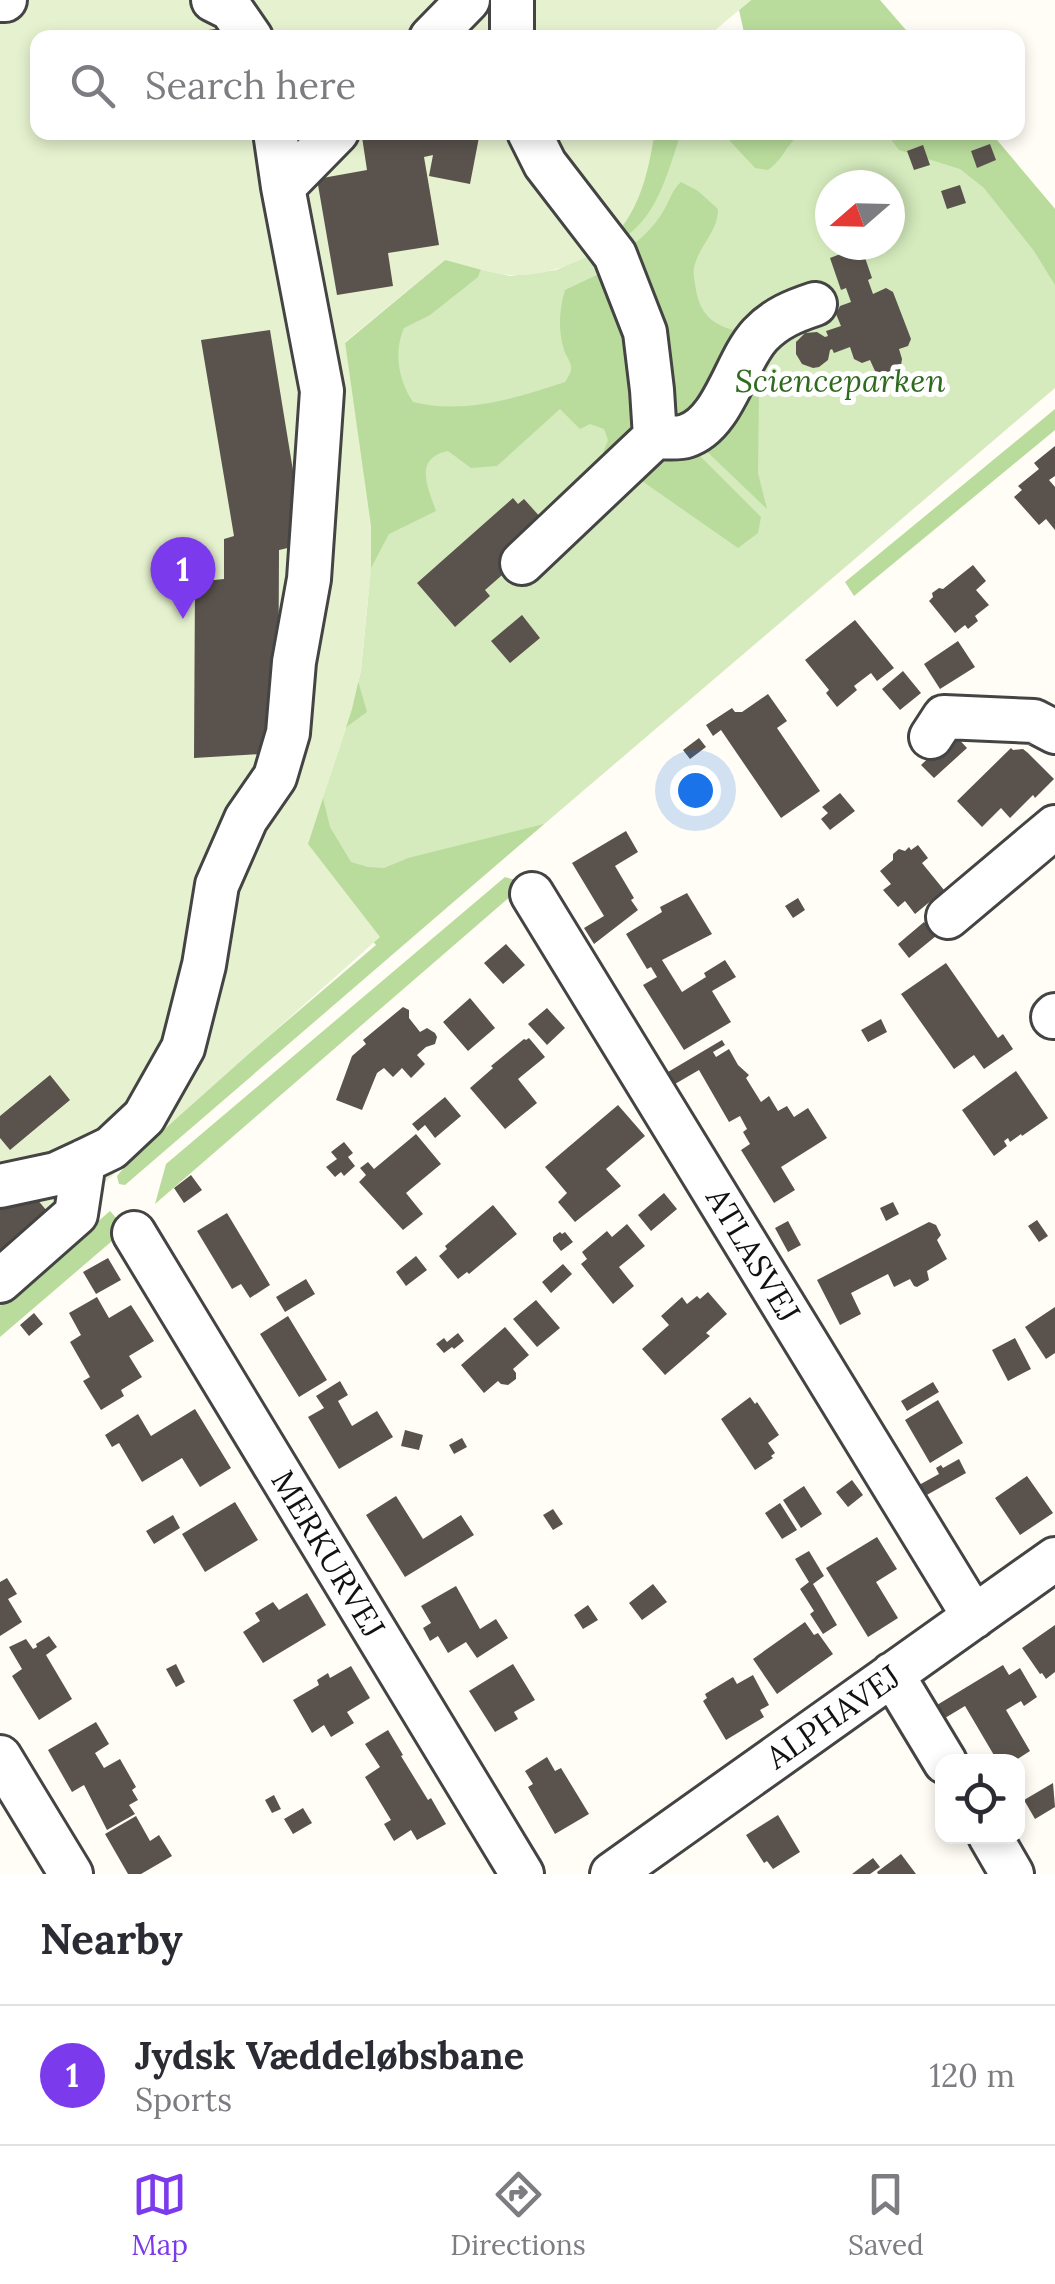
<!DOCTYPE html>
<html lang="en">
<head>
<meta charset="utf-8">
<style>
  :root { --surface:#fff; --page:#f2f2f3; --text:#2b2b33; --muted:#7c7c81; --line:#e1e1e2; --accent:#7c3aed }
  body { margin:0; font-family:Lora,serif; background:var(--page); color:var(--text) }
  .controls { position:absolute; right:30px; bottom:30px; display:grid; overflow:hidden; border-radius:20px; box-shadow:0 5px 15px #0003 }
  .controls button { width:90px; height:90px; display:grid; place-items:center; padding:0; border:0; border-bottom:2px solid var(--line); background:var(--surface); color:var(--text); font:50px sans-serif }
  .compass { position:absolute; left:815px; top:170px; width:90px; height:90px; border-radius:50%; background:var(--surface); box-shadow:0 5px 15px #0003; rotate:250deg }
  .you { position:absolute; left:695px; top:790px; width:35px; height:35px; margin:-25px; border:8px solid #fff; border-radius:50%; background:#1a73e8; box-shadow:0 0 0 15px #1a73e833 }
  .badge { display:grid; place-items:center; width:65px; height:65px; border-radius:50%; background:var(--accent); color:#fff; font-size:32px; font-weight:700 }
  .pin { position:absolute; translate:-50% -82px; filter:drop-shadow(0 2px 5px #0008) }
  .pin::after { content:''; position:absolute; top:52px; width:35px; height:30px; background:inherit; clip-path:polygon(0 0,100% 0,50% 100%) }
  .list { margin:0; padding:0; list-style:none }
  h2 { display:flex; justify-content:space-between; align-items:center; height:130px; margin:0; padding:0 40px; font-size:42px }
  h2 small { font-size:32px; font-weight:400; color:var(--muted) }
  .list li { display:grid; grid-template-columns:65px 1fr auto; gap:30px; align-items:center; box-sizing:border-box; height:140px; padding:0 40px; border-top:2px solid var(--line) }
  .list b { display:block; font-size:38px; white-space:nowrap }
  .list p { margin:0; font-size:32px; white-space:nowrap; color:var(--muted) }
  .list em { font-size:32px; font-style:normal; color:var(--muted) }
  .icon { flex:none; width:55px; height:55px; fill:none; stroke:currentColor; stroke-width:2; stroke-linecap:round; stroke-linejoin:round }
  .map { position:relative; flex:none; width:1055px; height:1874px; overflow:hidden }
  .search { position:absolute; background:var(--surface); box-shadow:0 5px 15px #0003; left:30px; right:30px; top:30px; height:110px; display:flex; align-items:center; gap:25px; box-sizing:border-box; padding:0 35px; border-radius:20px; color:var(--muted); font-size:38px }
  .sheet { height:270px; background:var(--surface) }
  nav { display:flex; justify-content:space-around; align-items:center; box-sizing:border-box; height:140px; border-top:2px solid var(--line); background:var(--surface); font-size:28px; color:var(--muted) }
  nav a { display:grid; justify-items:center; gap:5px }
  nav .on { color:var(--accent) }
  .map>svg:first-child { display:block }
</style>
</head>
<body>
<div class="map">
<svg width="1055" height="1874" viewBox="0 0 1055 1874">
  <rect width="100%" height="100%" fill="#fffdf5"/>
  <!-- green -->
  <path fill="#d5ebbd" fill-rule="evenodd" d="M653,133H991L1055,209V388L392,954L308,844L352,709L361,670L371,568L345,343L445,260L510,276L556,270L596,252ZM830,185H890V245H830Z"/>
  <!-- forest -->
  <path fill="#b9dc9c" d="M751,0H880L912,37H745L739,10Z
    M626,133H681C668,171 657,221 618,241Z
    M700,133H802C784,146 785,158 768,170L755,168L729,140H715Z
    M886,133H991L1055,209V285L1034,251L984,188L960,169L899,150Z
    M681,182L698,191L718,209C718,232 699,245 694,268C693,272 694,279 695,283C698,312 711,326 739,331L708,409L674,425L623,253C639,240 654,228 664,210C670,200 672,190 681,182Z
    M445,260L484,261L478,277L430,315L404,328C393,353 399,381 413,402C464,415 517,398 565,382C568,377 572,372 571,366C570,360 566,356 564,350C558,330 559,310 565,290L603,272L617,289L640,422L615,465L603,453L608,440L604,429L590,424L580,429L560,409L497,466L471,468L448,451C413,458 428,488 436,511L389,534L371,568L358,681L367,712L345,728L323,798L330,827L351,862L368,867L384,868L408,858L544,824L125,1185L119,1184L117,1176L145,1142L376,945L282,828L345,343Z
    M751,366L759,392L758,473L767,509L698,443Z
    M1055,409V430L854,596L845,582Z
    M693,449L761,517L758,533L738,548L632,474L644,461Z
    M505,877L515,880L520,888L155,1204L166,1164Z
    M110,1211L126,1229L0,1337V1306Z"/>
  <!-- pitch -->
  <path fill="#e6f2cf" d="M0,0H751L707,37L38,38V132H653L654,137C645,191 631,239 575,262C556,270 536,276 514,275C492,275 467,265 445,260L345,342L371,526V568L361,670L352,709L308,844L380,937L0,1276Z"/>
  <!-- building -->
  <path fill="#5a524d" d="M222,28L224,38H174V35Z
    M389,132H480L470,184L429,176L433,155L424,157L439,245L388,253L393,286L337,295L317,179L367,170L362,137Z
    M990,144L996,160L977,168L971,151Z
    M923,145L930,165L914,170L907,151Z
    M960,185L966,203L947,209L941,191Z
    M861,246L872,278L868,280L873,294L886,288L893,292L911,339L908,346L899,349L902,359L901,365L890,375H880L875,371L870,360L862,363L854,359L850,347L834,353L832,349L830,350L828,360L819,367L813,368L802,364L796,354V342L805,333L817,332L825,337L828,336L826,331L841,326L836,314L840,306L851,302L846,288L841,290L830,258Z
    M270,330L305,544L279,550L278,753L194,758L195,582L224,579V539L234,536L201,340Z
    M1055,446V476L1049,480L1055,487V530L1046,519L1039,525L1014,497L1022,490L1018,486L1039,469L1034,463Z
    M513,498L518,504L524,499L542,519L509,569L485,590L490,596L455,627L417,583Z
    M973,565L986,581L976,590L989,605L975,616L978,621L968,629L965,625L955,633L929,601L933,597L932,593L939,588L943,589Z
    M522,615L540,638L510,663L491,641Z
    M855,620L894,668L877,681L871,673L854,686L857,690L837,707L826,693L829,690L805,660Z
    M958,641L975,667L940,689L924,664Z
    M903,671L921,693L900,710L882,689Z
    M768,694L787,721L777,728L820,791L781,818L721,730L713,736L706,725L732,708L735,712H742Z
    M954,734L967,748L934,778L921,765Z
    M699,738L706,747L690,759L683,750Z
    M1011,748L1013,750L1023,749L1028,753L1054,779L1035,798L1033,795L1010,818L1001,808L982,827L957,801Z
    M840,793L855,811L830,830L821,819L828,813L822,807Z
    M626,831L638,852L615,866L634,898L631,900L638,910L594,944L584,928L604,916L572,863Z
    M918,845L928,858L922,863L944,890L915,914L905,901L898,907L883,890L891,884L880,871L893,860V854L899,849L905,851L909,847L911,850Z
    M687,893L712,934L662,960L682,992L706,977L704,973L725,960L736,977L712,991L731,1022L684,1050L643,985L657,977L651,967L647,969L626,934L662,912L660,907Z
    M798,898L805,910L793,918L785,906Z
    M924,922L936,936L909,958L898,944Z
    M506,944L525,965L503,984L484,963Z
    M946,963L998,1038L1003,1034L1013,1049L984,1069L974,1055L954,1069L901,994Z
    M470,998L495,1028L468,1051L443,1022Z
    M403,1007L409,1010V1018L420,1032L427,1028L435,1033L437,1037L435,1044L426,1047L417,1055L425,1064L411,1078L402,1068L393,1077L384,1068L377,1073L362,1110L336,1100L352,1056L366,1044L363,1040Z
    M547,1008L565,1028L547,1045L528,1024Z
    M881,1019L887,1032L868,1042L861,1030Z
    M529,1038L545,1057L518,1079L537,1103L505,1129L470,1088L493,1068L491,1066L524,1039L526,1040Z
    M722,1040L725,1045L713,1052L716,1057L729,1049L738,1065L749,1075L746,1078L761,1102L769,1096L778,1111L787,1106L794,1117L808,1108L827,1138L781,1167L795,1190L774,1203L741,1150L750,1144L743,1132L747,1129L740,1116L729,1122L699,1070L675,1084L668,1072Z
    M1016,1071L1048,1118L1022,1136L1021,1134L1010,1142L1008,1138L1004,1141L1007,1146L994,1156L962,1110Z
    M50,1075L70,1100L10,1150L0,1138V1116Z
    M445,1097L461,1116L435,1138L425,1125L418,1131L412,1124Z
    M618,1105L645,1136L606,1169L621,1186L575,1222L558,1202L567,1193L545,1167Z
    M416,1134L441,1164L406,1193L423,1214L403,1230L359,1182L366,1175L360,1168L368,1162L374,1169Z
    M344,1142L353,1153L348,1157L355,1166L344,1176L341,1172L335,1177L326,1167L337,1159L331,1152Z
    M191,1175L202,1190L184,1203L174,1188Z
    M26,1186L57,1223L0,1271V1208Z
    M664,1193L677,1209L651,1231L638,1215Z
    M893,1202L899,1214L886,1221L880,1208Z
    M493,1205L517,1234L469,1274L467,1272L458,1279L439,1256L447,1249L445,1246Z
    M227,1213L270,1285L250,1298L241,1284L232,1289L197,1231Z
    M1037,1220L1048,1236L1039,1242L1028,1226Z
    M788,1221L801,1245L788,1252L775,1228Z
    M929,1222L936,1225L941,1235L937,1240L947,1259L927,1271L929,1280L917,1287L914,1286L910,1279L894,1287L888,1274L851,1293L861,1314L840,1325L817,1280Z
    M627,1224L645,1246L619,1267L634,1286L613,1304L581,1264L587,1259L582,1252L607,1231L612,1237Z
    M560,1232L562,1234L565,1232L573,1242L561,1251L553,1241V1237Z
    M416,1256L427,1270L406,1286L396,1272Z
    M108,1258L121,1280L96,1294L83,1272Z
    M563,1264L572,1274L551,1293L542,1282Z
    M306,1279L315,1294L285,1312L276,1297Z
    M708,1292L727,1314L706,1333L710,1336L665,1375L642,1349L669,1325L661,1316L682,1297L687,1304L697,1296L700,1299Z
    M97,1297L109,1318L131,1305L154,1341L129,1356L142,1377L121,1390L124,1396L101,1410L83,1381L90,1377L70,1342L81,1335L69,1313Z
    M536,1300L560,1328L537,1347L513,1319Z
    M1055,1307V1353L1046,1359L1025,1327Z
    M34,1313L43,1324L29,1336L20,1325Z
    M288,1316L327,1380L299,1397L260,1334Z
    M505,1327L529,1355L513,1369L516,1373V1379L508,1385L501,1384L498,1381L484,1393L461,1365Z
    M458,1333L464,1341L454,1349L452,1347L444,1353L436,1344L444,1338L447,1342Z
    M1015,1338L1031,1369L1008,1381L992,1350Z
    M340,1381L348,1395L338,1401L352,1426L377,1411L393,1437L339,1469L308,1417L324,1408L316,1396Z
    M933,1382L939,1392L907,1411L901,1401Z
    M750,1397L755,1404L757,1402L779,1435L768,1443L775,1453L771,1456L773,1458L755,1470L721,1419Z
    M938,1400L963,1443L930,1463L905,1420Z
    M195,1409L231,1468L200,1487L182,1458L142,1482L119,1443L112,1447L105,1435L138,1414L151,1436Z
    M405,1430L423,1435L419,1450L401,1446Z
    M462,1438L467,1447L454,1454L449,1445Z
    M959,1459L966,1473L925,1496L919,1485L939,1474L936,1468L941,1465L943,1468Z
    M1027,1476L1053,1513L1020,1535L995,1498Z
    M852,1480L863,1495L848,1507L836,1492Z
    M804,1486L822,1514L801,1528L783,1500Z
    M396,1496L423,1539L461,1515L474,1535L405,1577L366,1515Z
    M235,1502L258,1540L205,1572L182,1534Z
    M780,1503L797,1530L782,1539L765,1513Z
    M553,1509L563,1524L553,1530L543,1515Z
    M173,1515L180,1528L154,1544L146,1531Z
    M877,1537L897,1569L876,1582L898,1618L868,1637L826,1568Z
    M809,1551L824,1576L813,1584L837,1625L823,1634L810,1614L814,1611L800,1589L809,1582L795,1559Z
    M7,1578L17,1594L8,1599L22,1622L0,1636V1582Z
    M653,1584L667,1602L642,1620L629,1603Z
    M456,1586L480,1629L496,1619L508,1638L477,1658L466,1642L448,1653L438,1636L430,1641L423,1628L431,1623L421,1606Z
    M307,1593L326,1625L263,1663L243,1632L260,1621L255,1613L273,1602L279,1610Z
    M588,1605L598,1620L583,1629L574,1615Z
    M805,1622L814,1635L818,1633L833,1654L777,1694L753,1659Z
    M1055,1625V1672L1046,1679L1042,1673L1040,1674L1022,1648Z
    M49,1636L57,1647L46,1655L72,1699L39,1720L12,1676L22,1669L9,1647L26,1639L33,1649L37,1647L36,1644Z
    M176,1664L185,1682L176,1687L166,1669Z
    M513,1664L535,1700L514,1712L518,1719L495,1732L469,1691Z
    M1003,1665L1009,1675L1020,1668L1037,1697L1024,1706L1021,1701L1006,1710L1030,1751L1013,1762H998L965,1706L945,1718L937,1705Z
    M351,1666L370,1698L347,1712L354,1723L331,1737L324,1725L312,1733L293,1700L319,1685L317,1680L328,1673L330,1678Z
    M753,1675L769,1705L760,1710L764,1717L726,1740L703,1701L707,1698L705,1694L733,1677L737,1684Z
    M96,1722L109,1744L95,1753L104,1768L120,1759L136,1787L132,1790L138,1800L129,1805L135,1814L107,1830L84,1785L72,1792L48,1750Z
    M388,1730L403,1755L401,1756L428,1800L431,1798L446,1824L417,1840L411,1830L394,1841L384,1824L391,1820L365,1777L380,1767L365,1744Z
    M547,1757L555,1771L561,1768L589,1814L555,1834L528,1787L533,1784L525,1771Z
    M1053,1783L1055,1807L1035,1819L1024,1800Z
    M274,1795L281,1809L272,1813L265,1800Z
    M303,1808L312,1823L293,1834L284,1819Z
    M778,1815L800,1852L773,1869L767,1861L764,1863L746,1835Z
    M136,1816L150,1841L159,1835L172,1856L141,1874H128L105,1834Z
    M901,1854L916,1874H878L877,1872Z
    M873,1858L880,1867L870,1874H852Z"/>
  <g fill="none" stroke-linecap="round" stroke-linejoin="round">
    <!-- minor casing -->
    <g stroke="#444" stroke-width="48">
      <path id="minor" d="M0,0H5
        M213,0L231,9L251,38
        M512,0V38
        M431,38L468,0
        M275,132L283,187
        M655,437C664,437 677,439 686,436C724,424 735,362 760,335C776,318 794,311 815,304
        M522,563L655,437L652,390L645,332L615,255L545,164L529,132
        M931,737L944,717L1034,721L1055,732
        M532,894L974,1617
        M948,917L1055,827
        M1053,1017L1055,1015
        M0,1186L56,1174L84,1161L111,1148L144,1117L183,1048L204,965L217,885L246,819L275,777L288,733L294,662L309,579L322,391L283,187L337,132
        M134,1233L522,1874
        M0,1281L76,1214L84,1161
        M892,1674L945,1762
        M0,1757L71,1874
        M990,1836L1012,1874
        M612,1874L1055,1559"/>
    </g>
    <!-- minor -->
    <use href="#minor" stroke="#fff" stroke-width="42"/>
  </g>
  <g text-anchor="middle" stroke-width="10" stroke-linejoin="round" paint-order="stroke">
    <!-- park labels -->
    <g font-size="32" font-style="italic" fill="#2f6b1f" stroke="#fff">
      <text x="840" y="392">Scienceparken</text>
    </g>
    <!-- street labels -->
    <g font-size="32" fill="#111" stroke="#fff">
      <text transform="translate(753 1255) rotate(59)" y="11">ATLASVEJ</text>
      <text transform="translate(328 1554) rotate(59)" y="11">MERKURVEJ</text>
      <text transform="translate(833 1717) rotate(-35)" y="11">ALPHAVEJ</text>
    </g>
  </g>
</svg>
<div class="controls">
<button><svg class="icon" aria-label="locate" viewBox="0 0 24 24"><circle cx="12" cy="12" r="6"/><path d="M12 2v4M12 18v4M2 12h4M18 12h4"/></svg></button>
</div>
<svg class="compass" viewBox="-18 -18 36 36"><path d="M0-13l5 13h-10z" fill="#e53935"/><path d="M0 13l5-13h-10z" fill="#7c7c81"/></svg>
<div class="you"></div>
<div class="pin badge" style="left:183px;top:619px">1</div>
<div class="search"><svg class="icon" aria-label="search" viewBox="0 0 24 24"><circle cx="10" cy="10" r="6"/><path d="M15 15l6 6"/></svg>Search here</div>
</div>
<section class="sheet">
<h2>Nearby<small></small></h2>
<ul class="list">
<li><span class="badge">1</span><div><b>Jydsk Væddeløbsbane</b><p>Sports</p></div><em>120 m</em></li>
</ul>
</section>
<nav>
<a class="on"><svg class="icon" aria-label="map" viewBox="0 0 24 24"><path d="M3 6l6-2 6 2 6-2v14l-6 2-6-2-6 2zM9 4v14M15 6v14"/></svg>Map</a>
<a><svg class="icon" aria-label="directions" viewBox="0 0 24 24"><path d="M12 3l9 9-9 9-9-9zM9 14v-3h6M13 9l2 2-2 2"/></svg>Directions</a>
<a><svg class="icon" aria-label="saved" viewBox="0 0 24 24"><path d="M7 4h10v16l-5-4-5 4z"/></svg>Saved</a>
</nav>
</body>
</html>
